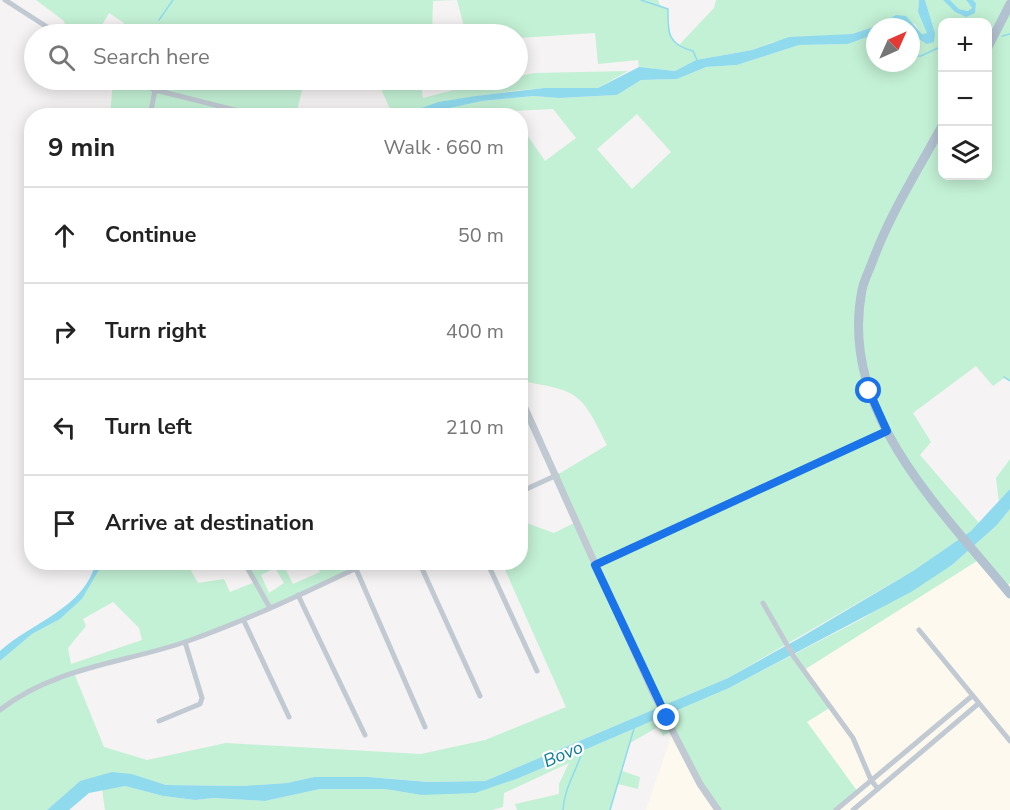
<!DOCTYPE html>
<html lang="en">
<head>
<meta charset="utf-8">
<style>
  :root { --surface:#fff; --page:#f2f2f2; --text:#222; --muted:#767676; --line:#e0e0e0 }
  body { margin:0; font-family:"Nunito Sans",sans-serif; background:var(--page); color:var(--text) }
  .controls { position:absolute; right:18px; top:18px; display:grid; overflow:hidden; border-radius:12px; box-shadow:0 3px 15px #0003 }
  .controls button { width:54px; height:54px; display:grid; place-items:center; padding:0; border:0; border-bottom:2px solid var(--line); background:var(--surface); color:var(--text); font:30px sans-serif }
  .compass { position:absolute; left:866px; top:18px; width:54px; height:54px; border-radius:50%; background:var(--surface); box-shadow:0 3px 15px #0003; rotate:45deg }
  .stop { position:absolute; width:18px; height:18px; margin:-14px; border:4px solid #1a73e8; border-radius:50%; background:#fff }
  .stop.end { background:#1a73e8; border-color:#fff; box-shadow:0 2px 6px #0008 }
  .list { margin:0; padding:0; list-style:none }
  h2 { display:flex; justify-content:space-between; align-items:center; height:78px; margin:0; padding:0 24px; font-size:26px }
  h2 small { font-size:20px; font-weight:400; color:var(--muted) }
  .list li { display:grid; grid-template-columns:39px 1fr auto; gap:18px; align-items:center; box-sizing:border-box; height:96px; padding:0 24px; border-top:2px solid var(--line) }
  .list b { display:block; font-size:22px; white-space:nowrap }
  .list em { font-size:20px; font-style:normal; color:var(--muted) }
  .icon { flex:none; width:33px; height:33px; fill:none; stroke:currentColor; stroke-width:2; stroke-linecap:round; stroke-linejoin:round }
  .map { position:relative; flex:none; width:1010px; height:810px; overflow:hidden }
  .search { position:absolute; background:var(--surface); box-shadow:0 3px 15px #0003; left:24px; top:24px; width:504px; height:66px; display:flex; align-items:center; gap:15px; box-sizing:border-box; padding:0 21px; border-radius:33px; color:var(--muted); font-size:22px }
  .panel { position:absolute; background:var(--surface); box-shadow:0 3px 15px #0003; left:24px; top:108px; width:504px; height:462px; border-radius:24px }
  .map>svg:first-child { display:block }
</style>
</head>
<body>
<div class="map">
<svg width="1010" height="810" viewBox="0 0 1010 810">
  <rect width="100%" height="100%" fill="#f5f3f3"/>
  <!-- commercial -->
  <path fill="#fdf9ef" d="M981,559L1005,587L1010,583V810H836L857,792L807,722L803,670Z
    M673,731L718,810H646Z"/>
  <!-- green -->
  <path fill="#c3f1d5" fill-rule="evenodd" d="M36,0H454L433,1L432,34H119L124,23L109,13L97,34H68L64,21Z
    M457,0H658L660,5L668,9C668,26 666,32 679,45L714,8L716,0H919L918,12L928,33L922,34L915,24L896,15L876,26L852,34L773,42L752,50L696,60L675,71L639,67L638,60L598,64L595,33L518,38V34H466Z
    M925,0H943L955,12L966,17L976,3L973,0H1010V381L1004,378L993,386L976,366L913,413L931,442L920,455L979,523L971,531L913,571L728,678L485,781L428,782L368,777H315L287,783L241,786L166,785L132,774L80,781L47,810H0V661L32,634L60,619L82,599L101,563H187L198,583L224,579L230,592L255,582L244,563H285L283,564L293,584L320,572L316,563L318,562L341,563L346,573L185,642L74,673L104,747L147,760L226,743L421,754L485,740L566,707L502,563L520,562L521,521L554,533L578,521L557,475L607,445C581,392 579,391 521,381V126L545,161L576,138L553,109L512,111L514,115H425L436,111L482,101L533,96L559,98L617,95L641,80L677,79L706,67L737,65L799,45L848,44L875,34V63H911V34L916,38L935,33ZM942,22H988V176H942ZM637,114L671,152L632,189L597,149ZM275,568L284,583L269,593L261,575ZM113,602L139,628L142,640L71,664L68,648L86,626L83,619Z
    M950,0H966L972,8L968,11L959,9Z
    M628,71L598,88H544L513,91L438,102L402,116L378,115L390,109L377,80H420L423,98L484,82L518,80V76L534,73Z
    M113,80H320L303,86L296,115L110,116Z
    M1010,459V489L999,502L996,478Z
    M1010,509V583L1005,588L980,559L804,670L831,707L807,722L858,792L836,810H718L672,731L663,736L658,727L630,743L622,771L640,777L638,789L618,784L610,810H517L515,804L559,794V784L569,763L504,793L503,807L492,810H105L102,789L125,786L163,796L195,800L214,798L265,801L320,789H385L421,795L519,778L729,688L860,620L952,565L996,526Z"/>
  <!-- water -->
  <path fill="#90daee" d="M919,0H925L935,33L934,42L927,44L911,34V27H875V34L848,44L799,45L737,65L706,67L677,79L641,80L617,95L559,98L533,96L482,101L436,111L425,115H402L438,102L476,96L544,88H598L639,67L675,71L696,60L752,50L789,37L852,34L876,26L896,15L906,16L922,34L927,33L918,12Z
    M943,0H950L959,9L968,11L972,8L966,0H973L976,3L975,13L966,17L955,12Z
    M1010,489V509L996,526L952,565L911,592L729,688L519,778L475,793L421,795L385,789H320L265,801L214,798L195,800L163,796L125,786L89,793L69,810H47L80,781L112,772L132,774L166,785L241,786L287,783L314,777H368L428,782L485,781L728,678L798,639L913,571L971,531Z
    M96,562L101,563L100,568L82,599L60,619L32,634L0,661V651C32,622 84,609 96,562Z"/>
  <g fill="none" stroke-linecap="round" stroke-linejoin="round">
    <!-- stream -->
    <path stroke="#90daee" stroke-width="1.5" d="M641,0L668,9C668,31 666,44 693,51L697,60
      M159,20L173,0
      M1002,36L1010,34
      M911,56H921L942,46
      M1004,377L1010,381
      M563,810C564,788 577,770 583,749
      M610,810L635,725"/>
    <!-- minor -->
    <path stroke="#c1cad2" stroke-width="5" d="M5,0L58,34
      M130,80L155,90L259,116
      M150,116L155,90
      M520,492L557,475
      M244,562L270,608
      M419,562L480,696
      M487,562L537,671
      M595,565L887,431
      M356,569L425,727
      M298,595L365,735
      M763,603L794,657L853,738L871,780L878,789
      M244,621L289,717
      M919,630L1010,741
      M0,710C54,667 125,663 188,641C250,619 309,591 369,562
      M159,721L200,704L202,698L185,642
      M836,810L972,696
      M853,810L978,704"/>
    <!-- tertiary -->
    <path stroke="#c1cad2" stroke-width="7" d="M520,397L655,697L700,784L718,810"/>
    <!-- primary -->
    <path stroke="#b3c2d1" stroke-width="9" d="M988,47L1010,4
      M942,126C918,170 891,212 873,260C870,269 864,280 862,290C838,412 940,508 1010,594"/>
  </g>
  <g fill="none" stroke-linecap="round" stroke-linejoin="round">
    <!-- route -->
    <path stroke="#1a73e8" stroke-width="8" d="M667,718L595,565L887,431L869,391"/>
  </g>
  <g text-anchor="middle" stroke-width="4.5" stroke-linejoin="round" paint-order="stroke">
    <!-- water labels -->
    <g font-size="18" font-style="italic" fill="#0c7c9b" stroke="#fff">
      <text transform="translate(563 754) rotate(-23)" y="6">Bovo</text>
    </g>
  </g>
</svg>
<div class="controls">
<button>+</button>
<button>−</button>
<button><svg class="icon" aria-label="layers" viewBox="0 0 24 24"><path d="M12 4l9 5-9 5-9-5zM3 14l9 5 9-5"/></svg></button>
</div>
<svg class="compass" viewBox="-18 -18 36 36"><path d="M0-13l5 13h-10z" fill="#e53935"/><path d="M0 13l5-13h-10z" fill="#767676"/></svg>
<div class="stop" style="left:869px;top:391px"></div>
<div class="stop end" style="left:667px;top:718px"></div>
<div class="search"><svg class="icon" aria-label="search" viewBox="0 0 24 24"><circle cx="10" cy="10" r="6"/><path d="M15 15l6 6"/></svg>Search here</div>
<section class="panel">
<h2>9 min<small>Walk · 660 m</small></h2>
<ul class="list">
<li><svg class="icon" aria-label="ahead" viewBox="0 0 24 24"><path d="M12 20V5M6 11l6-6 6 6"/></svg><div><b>Continue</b></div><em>50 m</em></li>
<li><svg class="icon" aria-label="right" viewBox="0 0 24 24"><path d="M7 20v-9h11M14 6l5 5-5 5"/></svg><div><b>Turn right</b></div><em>400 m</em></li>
<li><svg class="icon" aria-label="left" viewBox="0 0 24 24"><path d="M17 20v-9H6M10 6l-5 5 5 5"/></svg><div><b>Turn left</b></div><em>210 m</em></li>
<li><svg class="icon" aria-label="arrive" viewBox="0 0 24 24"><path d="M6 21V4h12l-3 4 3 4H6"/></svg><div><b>Arrive at destination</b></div></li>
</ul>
</section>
</div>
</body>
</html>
